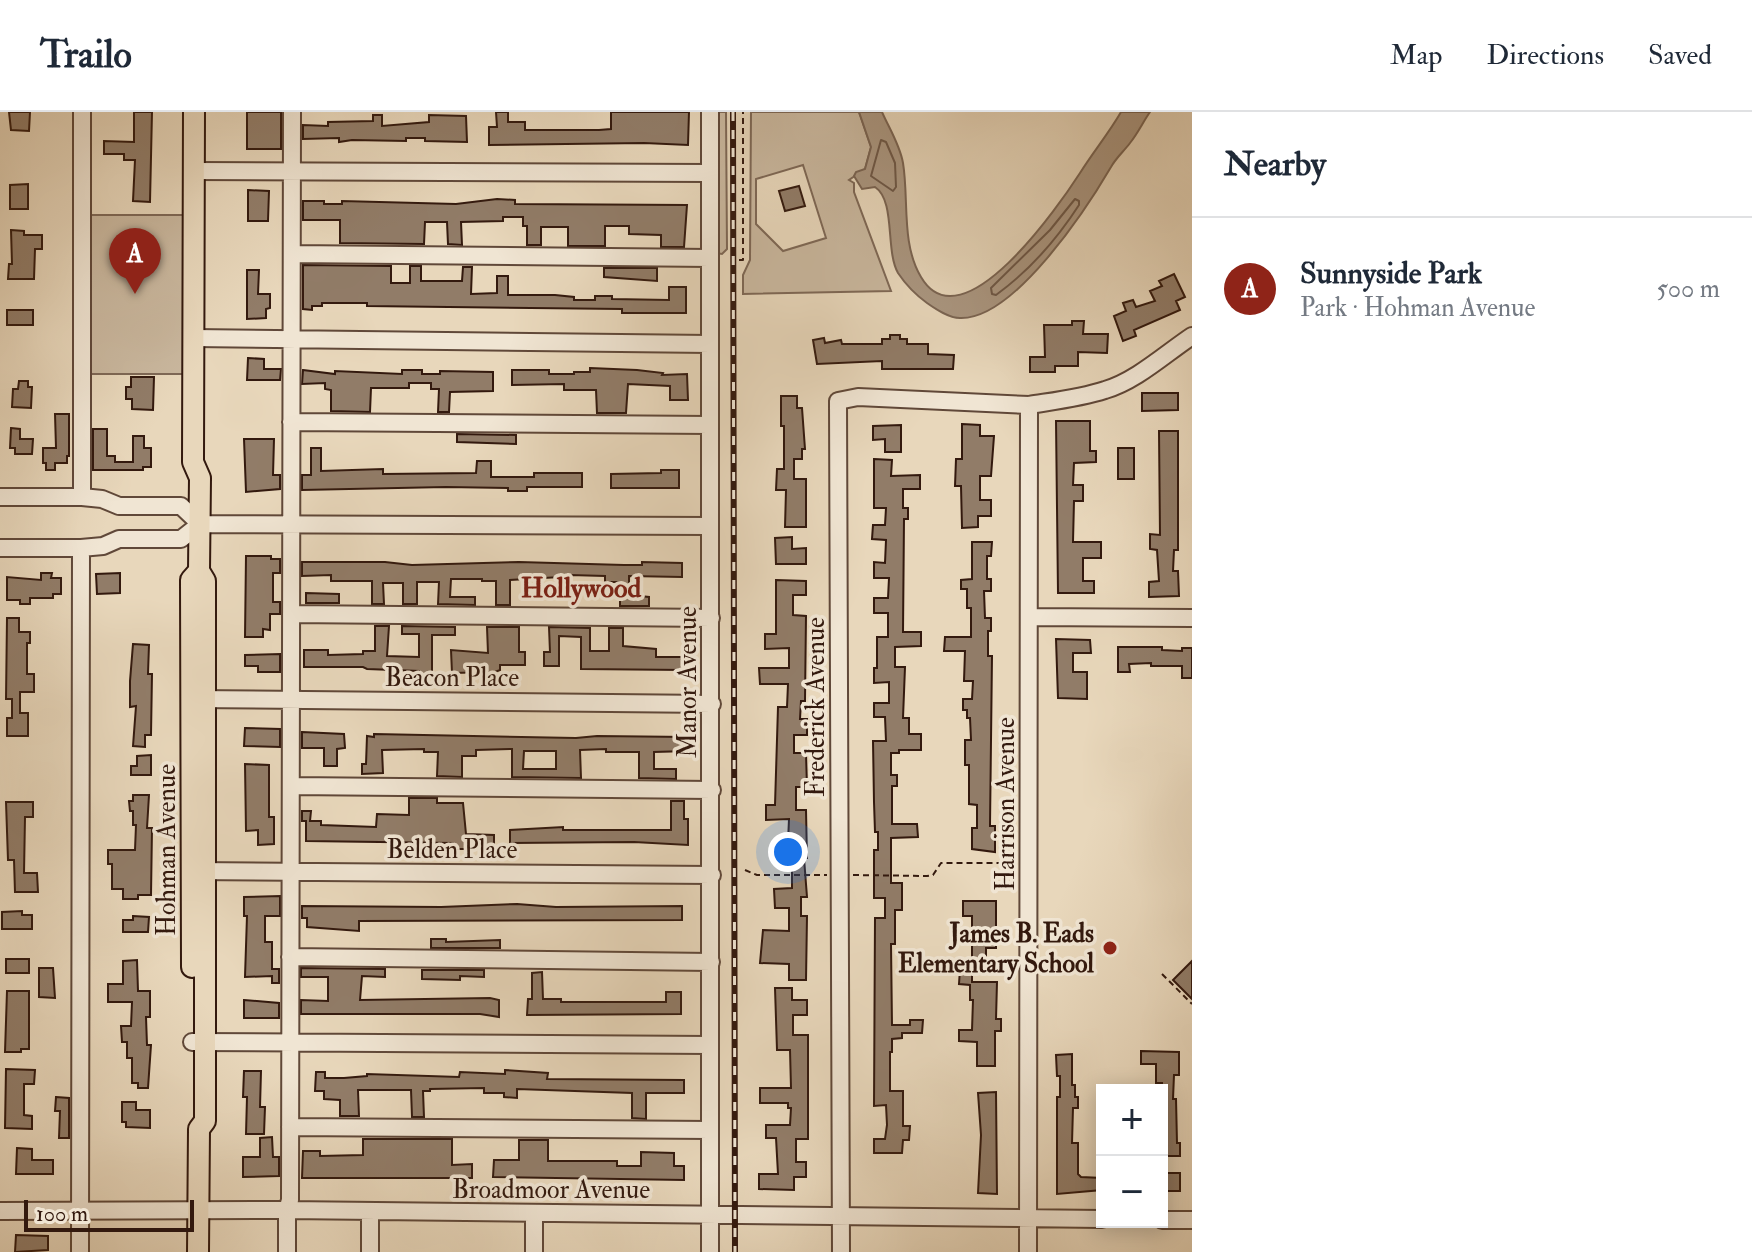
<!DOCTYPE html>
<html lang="en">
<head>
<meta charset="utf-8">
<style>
  :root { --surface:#fff; --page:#f6f6f7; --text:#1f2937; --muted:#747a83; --line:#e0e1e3; --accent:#8f2418 }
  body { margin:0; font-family:"IM FELL Double Pica",serif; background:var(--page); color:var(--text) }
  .controls { position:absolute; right:24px; bottom:24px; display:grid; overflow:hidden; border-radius:0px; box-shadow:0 4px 20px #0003 }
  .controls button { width:72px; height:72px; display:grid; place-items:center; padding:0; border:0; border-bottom:2px solid var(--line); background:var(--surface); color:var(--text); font:40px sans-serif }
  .scale { position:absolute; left:24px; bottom:20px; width:170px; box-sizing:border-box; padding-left:8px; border:4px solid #33190e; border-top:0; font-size:22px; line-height:28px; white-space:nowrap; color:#33190e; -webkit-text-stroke:6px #f0e5d3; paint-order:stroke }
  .you { position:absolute; left:788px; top:740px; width:28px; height:28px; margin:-20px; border:6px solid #fff; border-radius:50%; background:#1a73e8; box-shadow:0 0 0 12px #1a73e833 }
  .badge { display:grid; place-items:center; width:52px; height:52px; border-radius:50%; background:var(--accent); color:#fff; font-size:26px; font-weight:700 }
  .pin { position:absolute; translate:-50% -66px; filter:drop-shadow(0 2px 4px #0008) }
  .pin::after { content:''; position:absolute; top:42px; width:28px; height:24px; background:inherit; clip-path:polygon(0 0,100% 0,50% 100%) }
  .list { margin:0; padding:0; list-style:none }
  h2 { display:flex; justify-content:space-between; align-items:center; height:104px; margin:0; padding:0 32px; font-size:34px }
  h2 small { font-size:26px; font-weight:400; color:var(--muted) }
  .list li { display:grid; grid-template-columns:52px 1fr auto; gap:24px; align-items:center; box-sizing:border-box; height:144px; padding:0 32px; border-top:2px solid var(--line) }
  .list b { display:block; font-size:30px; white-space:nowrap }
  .list p { margin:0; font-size:26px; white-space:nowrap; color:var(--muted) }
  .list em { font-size:26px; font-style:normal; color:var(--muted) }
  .map { position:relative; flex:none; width:1192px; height:1140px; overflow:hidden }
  header { display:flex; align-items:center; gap:48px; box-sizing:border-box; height:112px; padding:0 40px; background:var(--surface); border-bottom:2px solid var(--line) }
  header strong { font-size:38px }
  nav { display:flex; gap:44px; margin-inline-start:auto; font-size:28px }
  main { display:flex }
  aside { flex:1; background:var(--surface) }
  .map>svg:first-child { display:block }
</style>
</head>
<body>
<header>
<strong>Trailo</strong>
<nav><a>Map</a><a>Directions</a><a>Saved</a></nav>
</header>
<main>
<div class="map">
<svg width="1192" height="1140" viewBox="0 0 1192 1140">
  <rect width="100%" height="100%" fill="#e8d7bb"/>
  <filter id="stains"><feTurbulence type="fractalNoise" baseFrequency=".0025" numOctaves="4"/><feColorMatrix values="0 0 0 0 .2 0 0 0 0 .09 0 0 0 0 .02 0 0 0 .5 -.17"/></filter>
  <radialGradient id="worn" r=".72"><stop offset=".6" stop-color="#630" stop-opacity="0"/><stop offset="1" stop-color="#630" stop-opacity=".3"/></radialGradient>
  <!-- green -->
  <path fill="#c9b79e" stroke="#7e6856" stroke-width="2" fill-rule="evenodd" d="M715,0H726L727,137L722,142L716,141Z
    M751,0H859L871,35L865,57L849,68L854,71V80L891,179L743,182V163L750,148ZM803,53L826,126L783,139L756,112V67Z
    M85,103H186L185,262H85Z"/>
  <!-- water -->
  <path fill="#aa9680" stroke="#7a6452" stroke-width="2" d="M859,0H882C889,16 900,33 903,51C909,87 901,132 921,165C962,235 1060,92 1080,61C1093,40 1109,21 1121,0H1150C1143,10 1138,21 1130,31C1124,39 1116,46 1111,55C1087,96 1014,208 960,206C949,206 937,198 927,191C916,183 906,173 898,161C885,138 896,89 875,75L862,77L854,64L856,60L865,57L871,35Z"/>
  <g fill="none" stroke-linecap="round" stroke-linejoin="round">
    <!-- shore -->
    <path stroke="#6e5847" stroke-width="2" d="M881,28L886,30L895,51L896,75L893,79L871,64Z
      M1075,87L1079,89V93C1057,127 1029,159 996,183L992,182L991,176L1050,118Z"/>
  </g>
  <!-- building -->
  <path fill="#917c68" stroke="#33190e" stroke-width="2" fill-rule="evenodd" d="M9,0H30L29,19L11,18Z
    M134,0H152L150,90L133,89L135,48H124V42H104V29L134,30Z
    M247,0H281V37H247Z
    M496,0H508V10H525V18H599L611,17V0H689L688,33L644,31L489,33V15H497Z
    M373,3H382V14L429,10V3L466,4L467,30L425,29V26H406V29L352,28L339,30V26L303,27V13L328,14V10L373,9Z
    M28,72V97H10V73Z
    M799,74L805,94L785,99L779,79Z
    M248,78L269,79L268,109H248Z
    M497,87L515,88V92L687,93L684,135H661V123L629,122V114H605V134H568V115H541V133H527V114H523V105H503V109L461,110L462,133L448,132L447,110H425L424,132L340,131V108H303V89H324V92H342V89L456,92Z
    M11,118L24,119V123H42V137H35L34,167H8L9,152H12Z
    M303,153L391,154V171H410V154H421V169H462L463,155H472L471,182L497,181V164H508V183H555L574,185V188H595V184H612V187L669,188V175H686V201H622V197L367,194V191H322V194H312V198L303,197Z
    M604,156H657V169L604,165Z
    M247,158H259L258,182H270V196L266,197V206L247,207Z
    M1174,162L1185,185L1176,189L1180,198L1134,218L1136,224L1123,229L1114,204L1126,199L1123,191L1133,188L1136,195L1155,189L1150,179L1162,174L1159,169Z
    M7,198H33V213H7Z
    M1072,209H1084L1083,222H1108L1107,241L1078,240V254H1055V260H1030V245H1045L1044,213H1072Z
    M890,223H900V227H907V232H928V242L954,243L953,257H882V249L817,252L813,228L824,226L825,231L841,228L842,232H882V227H890Z
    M248,246L264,247V257H281L280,268H247Z
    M590,256L637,258L663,261L662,263L687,262L688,288H670V274L628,272L626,301H597L596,278H564V272L512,273V258H549V262H574V260H590Z
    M303,258L335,262V259L402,262V258H422V262H440V259L493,260V279L450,280L449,300H438L439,277H431V271H409V276H371L370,300L331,299V278L325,277V271L302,272Z
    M131,265H154L153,298L132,297V287H126V275H131Z
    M19,269H28V275H32L31,296L12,295L13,277H18Z
    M1142,281H1178V298L1142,299Z
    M781,284H797V296H802L805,337H802V347H794V367H806V415H785L786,378H776L777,357H784V314H781Z
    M55,302H69V344H67V351H55V358H46V351H43V336H56Z
    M1056,309H1090V339H1096V350L1074,351L1073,373H1083V389H1074L1073,430H1101V446H1083V469H1094V481H1058Z
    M962,312L980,313V324H994L991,364H980V388H991V404H978V415L962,416L961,374H955L956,347H962Z
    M901,313V340H885V327L873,328V314Z
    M11,316L20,317V327H33L32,342H15V336H10Z
    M93,317H107V344H115V350H133V324H144V336H151V355H143V358H93Z
    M1159,319H1178V438H1174L1173,459H1178L1179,484L1149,485V470L1159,469L1157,438L1150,437V422L1160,423Z
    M457,322L516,323V332L457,330Z
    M244,327H274L273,363H280V377L246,380Z
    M311,336H321V359L383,357V362L476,361L477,349H491V365H534V361H582V375H527V379H508V376L446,375L302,378V363H311Z
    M1118,336H1134V367H1118Z
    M874,347L892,348L891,364L920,363V377H903V396H908V407H904L903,520H921V534L895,535V555H905L903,606H909V622H921V638H899V641H891V663H897V674H892V712H917L918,725L891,726V771H902V798H895V832H891L892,913H910V908H923L922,921H902V926L892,927V940H890V979H903V1014H910L909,1028H903L902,1041H874V1027H885L887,1013L886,993L874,994L875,806H885V786H874V738H878V720H875L874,690L873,629H886L885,605H874V591H889V570L874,571V556H877V525H888V501H874V486H888L889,466H874V450L885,451L886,428L872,427L873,413H885L886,396H874Z
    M661,358H679V376H611V362L661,361Z
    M792,425V437L806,436V452H776L775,426Z
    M972,430H992L991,444H987V467H991V479H984L985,506H991V519H988V544H992L990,714H995V740L972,737V716H977V693L969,692V653H965V628H971L970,606H967V598H963V587H972L973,569H964L965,539H944L945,525H971V496H967V477H961V468L972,467Z
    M246,444H271V447H280V461H273V490H280V502H270V518L263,517V525H245Z
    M302,450H385L412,453L519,450L624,453H642V450L682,451V465L629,464V483L649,485V494H620V470H605V464L570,463L569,481H560V465L510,468V493H496V469H482V467H451L450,485H475V493L438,492L439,470H417V492H403V471H383L384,492H372V469H331V463L302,464Z
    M41,461H52L51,466H61V482H53V486H30V492H20V488H7V465L41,468Z
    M120,461V481L97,482L96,462Z
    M776,468L806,469V483H793V503L806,504L805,589H801L800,607H807V623H794V641H806L807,675H796V698H806L807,746H804L807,785H801V804H807L806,868H789V852L760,851L763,818L789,819V796H775L774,777L792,776V753H787L789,707L766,708V693H775L778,595H787L788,572H760L759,556H789V536L765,537V522H776Z
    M306,481L339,482V491H306Z
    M7,506H19V520H30V531H27V562H34V580H20V601H28V624H7V606H12V587H6Z
    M375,514H389L387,544L419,545V522H402V514L455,515V523H432V566L419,565V559L367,557L363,555H304V538H328V543L363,542V539H375Z
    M487,515H519V540H525V553H500V558L495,560L452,561L451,538L488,541Z
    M549,515L590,516V539H609V516H623V534L656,537V545H685V558L581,557V525L559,524V554H544V540H550Z
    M1056,527L1090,528L1091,541H1073V560H1087V587L1058,586Z
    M133,532L149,533L148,562H152L151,623H145V635L133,634L136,594L130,595V569Z
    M1118,535H1162V538L1182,539V536H1192V566H1182V554H1151V551L1129,552L1130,560H1118Z
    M280,542V560H258V554H245V543Z
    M245,616L280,617V635L244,634Z
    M302,620L344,622L345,636L337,637V654H324V636H302Z
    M374,622L576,626L597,624L688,625V639L654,640V657H676V667L639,666V640H606V637L580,638L581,666L512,665V637L476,638V644H462V665L437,664L438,640H424V637L382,638L383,661L362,662V652H366L367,624L374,625ZM524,639H556V657H523Z
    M151,643V663H131V654H137V644Z
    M245,652L269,653V705H274V732L258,733V718L246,719Z
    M133,683H149L147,716H152L151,783H138V787H123V777H112V752H108V738H135L136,713H133V699H130L129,689H133Z
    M409,686H437V691H463L466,722L494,723V737H453V731L306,729V709H302V699H311L310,709H321V713L376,715L377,702L409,703Z
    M671,689H684V707H688V733L634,730L510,731V718L563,715V718H671Z
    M6,690H33V705H25L24,761H37L38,780H15L14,748H8Z
    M280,784V804H265V830H272V857H279V871H272V864L245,865L247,804H244V785Z
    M963,789H996V836H986V848L972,847V804H963Z
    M517,792L556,795L682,794V808L359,809V819L307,815V806H302V794L441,795Z
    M22,799V803H32V817H2V800Z
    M133,804L149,805L148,820H123V808H133Z
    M431,827H446V830L500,828V836H431Z
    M6,847H29V861H6Z
    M137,848L138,879H150V905H146L147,933H151L148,976H138V971H132V946H127V930H122L121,914H131L132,890H108V872H123V849Z
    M1192,849V887L1173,868Z
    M39,856H53L55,886L39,885Z
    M301,856L385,857V865L362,864L360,888L490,886L499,888V905L480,902H301V888L328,889V865H301Z
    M960,857H972V870H997L996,907H1001V919H995V954H977V930L959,929V918H972L973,888H970V873L959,872Z
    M422,858H484V865L460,864V868L422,867Z
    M542,860L543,887H561V890H666V880H681V902L527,903L528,887H532V861Z
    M775,876H792V888H807V903H793V923H808V1027H796V1050H806V1065H794V1078L759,1077V1062H778L776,1026H766V1013H790L791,996H788V991H760V976H791L790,938H777Z
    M7,879H29V937H21V940H5Z
    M244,888L279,891V906H244Z
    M1141,939L1179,940V963H1174L1173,987H1176L1177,1031H1180V1044H1162V971H1156V952H1141Z
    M1072,942V973H1075V985H1078V996H1073L1072,1031H1078V1062L1081,1065L1102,1066V1078L1057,1082V985H1060V964H1057L1056,943Z
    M6,957L35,958L34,972H24V1003L32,1004V1017L5,1016Z
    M505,958L548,961L547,967L684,968V981H646V1007L632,1006V981L517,977V986L504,985V981H484V976L430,977V979H423L424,1005H412L411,978H358L359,1004H340V988L324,987V979H315L316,960H325V966H344L367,964V962L459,965L460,960L505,962Z
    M244,959H261L260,995H265L264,1022H246L247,985H243Z
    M996,980L997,1082L978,1081L981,1023L978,981Z
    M56,985L69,986V1026H59L60,999H55Z
    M122,990H136V998H150V1016L126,1015V1010H122Z
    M272,1025L273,1045H279V1064L243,1065V1045H260V1026Z
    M363,1027H452V1053L472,1052V1066H302L303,1039H320V1044L363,1043Z
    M519,1028H548V1049H617V1054H641V1040L674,1041V1054H684V1068L493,1065L494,1048H519Z
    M17,1036L32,1037V1048H53V1062H16Z
    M1162,1061H1180V1079H1162Z
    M16,1123L48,1124V1138L15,1140Z"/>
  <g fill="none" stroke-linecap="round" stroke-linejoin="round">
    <!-- minor casing -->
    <g stroke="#604839" stroke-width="20">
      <path id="minor" d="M194,59L710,61
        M292,142L710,146
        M194,226L710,232
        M291,310L710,313
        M0,385H82L102,387L119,394H181L200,412
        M82,385V0
        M0,436H81L103,434L119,427H181L200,412L710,414
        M291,502L711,506
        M1029,505L1192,506
        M193,587L712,592
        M291,674L712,678
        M193,759L712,763
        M290,845L711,850
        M192,930L710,933
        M290,1015L710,1018
        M0,1099L287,1098L1102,1107
        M370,1100V1140
        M1162,1108H1192
        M80,1140L81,436
        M287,1140V1098L290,1088L292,0
        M534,1140V1101
        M710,1140V0
        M841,1140L838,289L858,285L1029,293C1054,289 1081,286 1105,278C1136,269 1165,242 1192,224
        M1028,1140L1029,293"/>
    </g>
    <!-- major casing -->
    <g stroke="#33190e" stroke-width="24">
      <path id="major" d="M194,0L193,350L200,366L199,459L205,469V1009L199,1017L198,1140
        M192,855L191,468L199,459"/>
    </g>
    <!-- path -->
    <path stroke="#33190e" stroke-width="2" stroke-dasharray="6 4" stroke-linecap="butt" d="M739,148H743V0
      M745,758L757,763H827
      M853,763L927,764L933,763L941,751H1015
      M1162,862L1192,892"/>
    <!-- minor -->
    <use href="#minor" stroke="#f0e5d3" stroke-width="16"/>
    <!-- major -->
    <use href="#major" stroke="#e8d7bb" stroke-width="20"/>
    <!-- rail casing -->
    <g stroke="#33190e" stroke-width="6">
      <path id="rail" d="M733,0L735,1140"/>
    </g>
    <!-- rail -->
    <use href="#rail" stroke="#f0e5d3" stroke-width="3" stroke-dasharray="9" stroke-linecap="butt"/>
  </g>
  <!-- markers -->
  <circle fill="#8f2418" stroke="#f0e5d3" stroke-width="3" cx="1110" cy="836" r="8"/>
  <g text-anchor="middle" stroke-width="7" stroke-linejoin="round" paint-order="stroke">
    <!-- street labels -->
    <g font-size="26" fill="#33190e" stroke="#f0e5d3">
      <text x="452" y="574">Beacon Place</text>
      <text transform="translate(687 570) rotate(-90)" y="9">Manor Avenue</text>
      <text transform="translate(815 595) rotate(-90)" y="9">Frederick Avenue</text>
      <text transform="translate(1005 692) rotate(-90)" y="9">Harrison Avenue</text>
      <text x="452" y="746">Belden Place</text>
      <text transform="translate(166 738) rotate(-90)" y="9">Hohman Avenue</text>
      <text x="551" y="1086">Broadmoor Avenue</text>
    </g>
    <!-- poi labels -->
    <g font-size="26" font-weight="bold" fill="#33190e" stroke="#f0e5d3" text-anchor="end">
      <text x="1094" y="830">James B. Eads<tspan x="1094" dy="30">Elementary School</tspan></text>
    </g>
    <!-- neighbourhood labels -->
    <g font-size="28" font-weight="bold" fill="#7a1f14" stroke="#f0e5d3">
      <text x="581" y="485">Hollywood</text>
    </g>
  </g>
  <rect width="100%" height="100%" filter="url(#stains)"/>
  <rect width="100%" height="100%" fill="url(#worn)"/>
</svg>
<div class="controls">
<button>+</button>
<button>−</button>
</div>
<div class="scale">100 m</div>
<div class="you"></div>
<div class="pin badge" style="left:135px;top:182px">A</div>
</div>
<aside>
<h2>Nearby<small></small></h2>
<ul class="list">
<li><span class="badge">A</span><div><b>Sunnyside Park</b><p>Park · Hohman Avenue</p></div><em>500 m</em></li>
</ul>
</aside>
</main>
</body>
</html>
